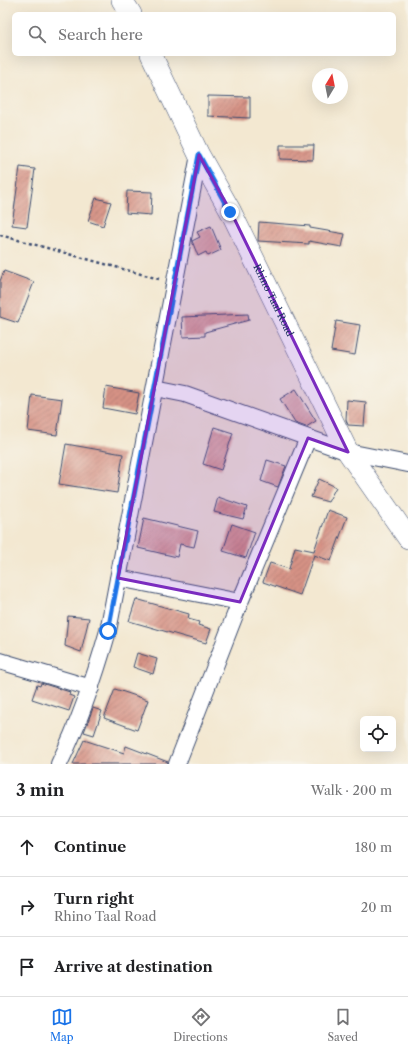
<!DOCTYPE html>
<html lang="en">
<head>
<meta charset="utf-8">
<style>
  :root { --surface:#fff; --page:#f2f2f2; --text:#202124; --muted:#757577; --line:#e0e0e0; --accent:#1a73e8 }
  body { margin:0; font-family:"Libre Caslon Text",serif; background:var(--page); color:var(--text) }
  .controls { position:absolute; right:12px; bottom:12px; display:grid; overflow:hidden; border-radius:6px; box-shadow:0 4px 16px #0002 }
  .controls button { width:36px; height:36px; display:grid; place-items:center; padding:0; border:0; border-bottom:1px solid var(--line); background:var(--surface); color:var(--text); font:20px sans-serif }
  .compass { position:absolute; left:312px; top:68px; width:36px; height:36px; border-radius:50%; background:var(--surface); box-shadow:0 4px 16px #0002; rotate:10deg }
  .stop { position:absolute; width:12px; height:12px; margin:-9px; border:3px solid #1a73e8; border-radius:50%; background:#fff }
  .stop.end { background:#1a73e8; border-color:#fff; box-shadow:0 1px 4px #0008 }
  .list { margin:0; padding:0; list-style:none }
  h2 { display:flex; justify-content:space-between; align-items:center; height:52px; margin:0; padding:0 16px; font-size:17px }
  h2 small { font-size:13px; font-weight:400; color:var(--muted) }
  .list li { display:grid; grid-template-columns:26px 1fr auto; gap:12px; align-items:center; box-sizing:border-box; height:60px; padding:0 16px; border-top:1px solid var(--line) }
  .list b { display:block; font-size:15px; white-space:nowrap }
  .list p { margin:0; font-size:13px; white-space:nowrap; color:var(--muted) }
  .list em { font-size:13px; font-style:normal; color:var(--muted) }
  .icon { flex:none; width:22px; height:22px; fill:none; stroke:currentColor; stroke-width:2; stroke-linecap:round; stroke-linejoin:round }
  .map { position:relative; flex:none; width:408px; height:764px; overflow:hidden }
  .search { position:absolute; background:var(--surface); box-shadow:0 4px 16px #0002; left:12px; right:12px; top:12px; height:44px; display:flex; align-items:center; gap:10px; box-sizing:border-box; padding:0 14px; border-radius:6px; color:var(--muted); font-size:15px }
  .sheet { height:232px; background:var(--surface) }
  nav { display:flex; justify-content:space-around; align-items:center; box-sizing:border-box; height:56px; border-top:1px solid var(--line); background:var(--surface); font-size:11px; color:var(--muted) }
  nav a { display:grid; justify-items:center; gap:2px }
  nav .on { color:var(--accent) }
  .map>svg:first-child { display:block }
</style>
</head>
<body>
<div class="map">
<svg width="408" height="764" viewBox="0 0 408 764">
  <defs>
    <pattern id="building-hatch" width="6" height="6" patternUnits="userSpaceOnUse"><rect width="6" height="6" fill="#d69285"/><path d="M-1 1l2-2M0 6l6-6M5 7l2-2" fill="none" stroke="#ad7870"/></pattern>
  </defs>
  <rect width="100%" height="100%" fill="#f7f3e8"/>
  <filter id="ink" filterUnits="userSpaceOnUse"><feTurbulence type="fractalNoise" baseFrequency=".025" numOctaves="2"/><feDisplacementMap in="SourceGraphic" scale="8" xChannelSelector="R" yChannelSelector="G"/><feConvolveMatrix kernelMatrix="1 2 1 2 8 2 1 2 1" color-interpolation-filters="sRGB"/></filter>
  <filter id="wash" filterUnits="userSpaceOnUse"><feTurbulence type="fractalNoise" baseFrequency=".012" numOctaves="4" result="noise"/><feDisplacementMap in="SourceGraphic" scale="16" xChannelSelector="R" yChannelSelector="G"/><feGaussianBlur stdDeviation="0.9" result="paint"/><feColorMatrix in="noise" values="0 0 0 0 0 0 0 0 0 0 0 0 0 0 0 0 0 1.4 0 .05"/><feComposite in="paint" operator="in"/></filter>
  <g filter="url(#wash)">
    <rect width="100%" height="100%" fill="#f3e8d1"/>
    <g id="blocks">
      <!-- building -->
      <path fill="url(#building-hatch)" d="M208,96L250,97V118L208,116Z
        M280,145H314L313,160L280,159Z
        M20,167L35,169L27,227L12,225Z
        M127,191L152,192L151,215L126,213Z
        M96,198L111,202L103,226L88,221Z
        M259,222L310,226V228L345,234L342,247L309,241V244L258,241Z
        M211,226L221,250L208,256L206,252L198,256L192,241L200,237L197,232Z
        M4,271L34,282L18,323L0,317V281Z
        M248,314L249,320L205,332V336L183,337L182,317Z
        M336,321L360,325L355,355L331,351Z
        M106,387L139,393L135,414L103,408Z
        M296,389L316,421L306,427L295,423L280,399Z
        M32,395L62,399L57,435L28,431Z
        M347,400L366,402L364,426L348,425L346,420Z
        M214,427L233,433L221,470L203,464Z
        M66,444L123,454L117,493L59,484Z
        M267,460L286,466L278,487L261,481Z
        M319,479L336,487L328,502L311,497Z
        M218,497L247,507L243,519L214,512Z
        M328,510L347,517L331,561L314,555L300,595L263,582L270,563L289,569L295,547L314,551Z
        M144,518L198,531L194,547L180,544L177,557L138,548Z
        M232,524L255,532L246,558L223,551Z
        M136,599L189,614L188,619L199,622L198,625L211,629L206,643L129,621Z
        M68,616L89,618L81,652L65,646Z
        M137,653L157,659L153,674L133,667Z
        M41,683L70,692L69,695L74,697L69,711L32,699L37,685L40,686Z
        M115,689L148,700L137,730L104,718Z
        M93,708L102,711L94,735L84,732Z
        M84,740L124,753L126,746L168,762V764H73Z"/>
    </g>
  </g>
  <g filter="url(#ink)">
    <use href="#blocks" fill-opacity="0" stroke="#3b4b6f" stroke-width="1"/>
    <g fill="none" stroke-linecap="round" stroke-linejoin="round">
      <!-- minor casing -->
      <g stroke="#3b4b6f" stroke-width="18">
        <path id="minor" d="M155,388L185,394L348,452L408,464
          M118,578L240,602
          M0,661L91,688
          M59,764C80,721 95,677 108,631L199,155
          M177,764L240,602L308,438"/>
      </g>
      <!-- tertiary casing -->
      <g stroke="#3b4b6f" stroke-width="22">
        <g id="tertiary">
          <path d="M122,0L131,14"/>
          <path id="s1" d="M151,54L199,155L231,212L348,452L408,538"/>
        </g>
      </g>
      <!-- path -->
      <path stroke="#3b4b6f" stroke-width="2.5" stroke-dasharray="3 3" stroke-linecap="butt" d="M0,235L159,279"/>
      <!-- minor -->
      <use href="#minor" stroke="#fff" stroke-width="16"/>
      <!-- tertiary -->
      <use href="#tertiary" stroke="#fff" stroke-width="21"/>
    </g>
  </g>
  <g fill="none" stroke-linecap="round" stroke-linejoin="round" filter="url(#ink)">
    <!-- route -->
    <path stroke="#1a73e8" stroke-width="5" d="M108,631L199,155L230,212"/>
  </g>
  <!-- marked area -->
  <path fill="#7b2cbf" fill-opacity="0.2" stroke="#7b2cbf" stroke-width="3" stroke-linejoin="round" d="M199,155L231,212L348,452L308,438L240,602L118,578Z"/>
  <g text-anchor="middle" stroke-width="3" stroke-linejoin="round" paint-order="stroke">
    <!-- street labels -->
    <g font-size="10" fill="#1b2f5e" stroke="#f7f3e8">
      <text dy="4" stroke="none"><textPath href="#s1" startOffset="275">Rhino Taal Road</textPath></text>
    </g>
  </g>
</svg>
<div class="controls">
<button><svg class="icon" aria-label="locate" viewBox="0 0 24 24"><circle cx="12" cy="12" r="6"/><path d="M12 2v4M12 18v4M2 12h4M18 12h4"/></svg></button>
</div>
<svg class="compass" viewBox="-18 -18 36 36"><path d="M0-13l5 13h-10z" fill="#e53935"/><path d="M0 13l5-13h-10z" fill="#757577"/></svg>
<div class="stop" style="left:108px;top:631px"></div>
<div class="stop end" style="left:230px;top:212px"></div>
<div class="search"><svg class="icon" aria-label="search" viewBox="0 0 24 24"><circle cx="10" cy="10" r="6"/><path d="M15 15l6 6"/></svg>Search here</div>
</div>
<section class="sheet">
<h2>3 min<small>Walk · 200 m</small></h2>
<ul class="list">
<li><svg class="icon" aria-label="ahead" viewBox="0 0 24 24"><path d="M12 20V5M6 11l6-6 6 6"/></svg><div><b>Continue</b></div><em>180 m</em></li>
<li><svg class="icon" aria-label="right" viewBox="0 0 24 24"><path d="M7 20v-9h11M14 6l5 5-5 5"/></svg><div><b>Turn right</b><p>Rhino Taal Road</p></div><em>20 m</em></li>
<li><svg class="icon" aria-label="arrive" viewBox="0 0 24 24"><path d="M6 21V4h12l-3 4 3 4H6"/></svg><div><b>Arrive at destination</b></div></li>
</ul>
</section>
<nav>
<a class="on"><svg class="icon" aria-label="map" viewBox="0 0 24 24"><path d="M3 6l6-2 6 2 6-2v14l-6 2-6-2-6 2zM9 4v14M15 6v14"/></svg>Map</a>
<a><svg class="icon" aria-label="directions" viewBox="0 0 24 24"><path d="M12 3l9 9-9 9-9-9zM9 14v-3h6M13 9l2 2-2 2"/></svg>Directions</a>
<a><svg class="icon" aria-label="saved" viewBox="0 0 24 24"><path d="M7 4h10v16l-5-4-5 4z"/></svg>Saved</a>
</nav>
</body>
</html>
